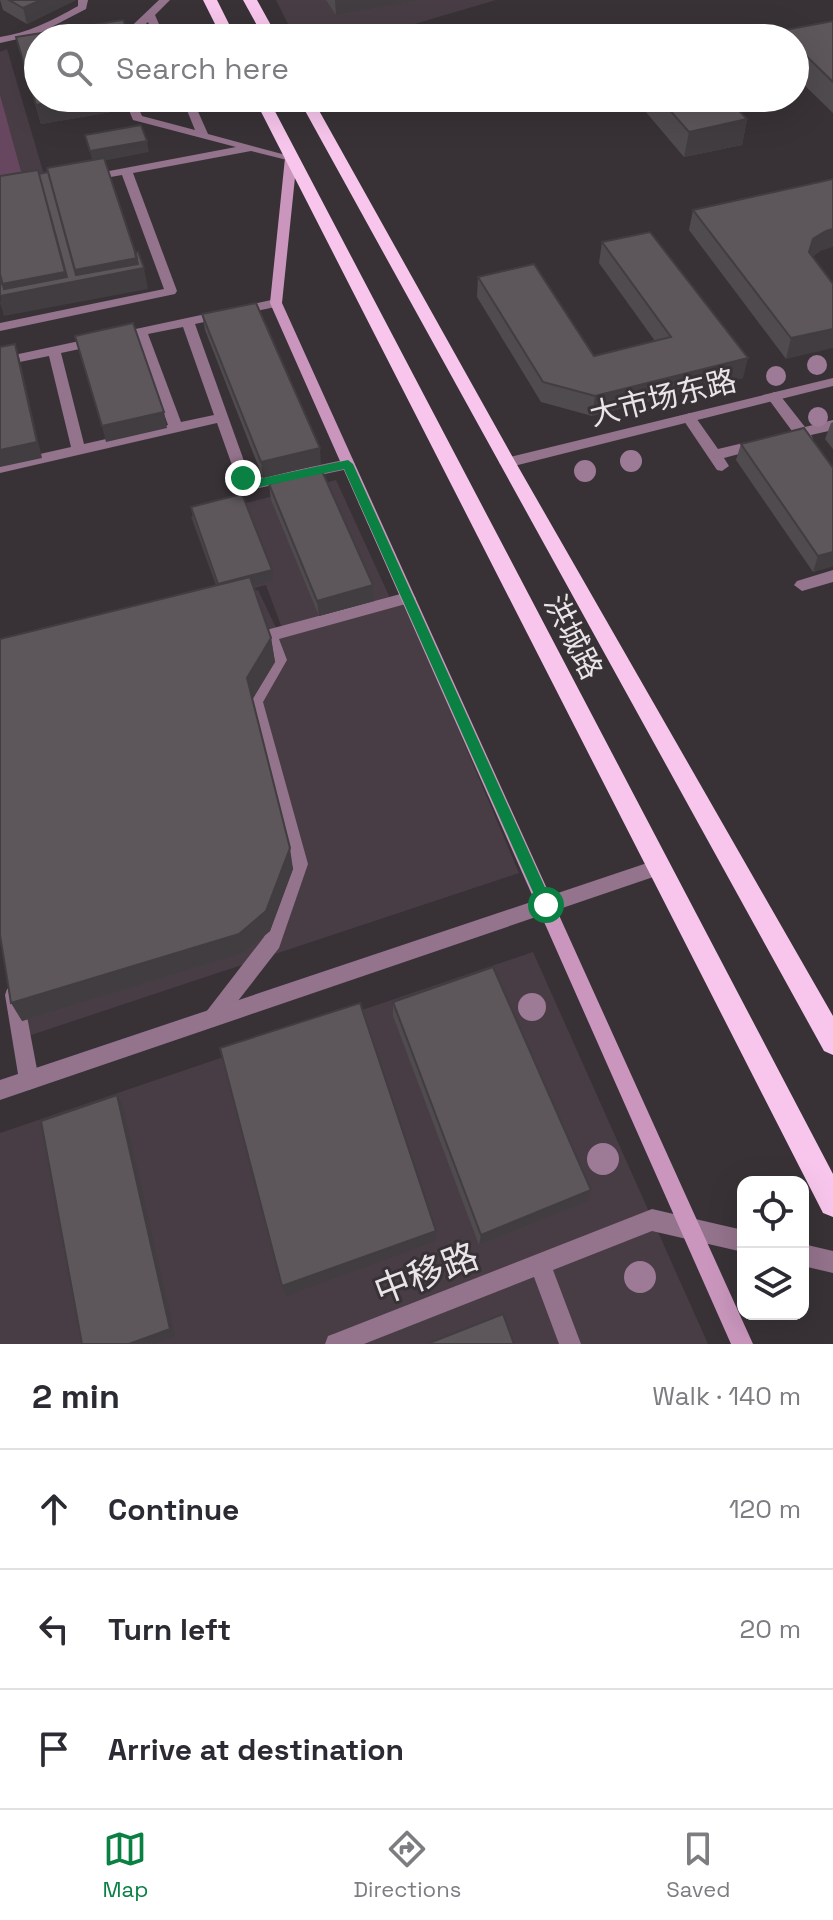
<!DOCTYPE html>
<html lang="en">
<head>
<meta charset="utf-8">
<style>
  :root { --surface:#fff; --page:#f2f2f3; --text:#2b2b33; --muted:#7c7c81; --line:#e1e1e2; --accent:#0b8043 }
  body { margin:0; font-family:"Space Grotesk","Noto Sans SC",sans-serif; background:var(--page); color:var(--text) }
  .controls { position:absolute; right:24px; bottom:24px; display:grid; overflow:hidden; border-radius:16px; box-shadow:0 8px 32px #0002 }
  .controls button { width:72px; height:72px; display:grid; place-items:center; padding:0; border:0; border-bottom:2px solid var(--line); background:var(--surface); color:var(--text); font:40px sans-serif }
  .stop { position:absolute; width:24px; height:24px; margin:-18px; border:6px solid #0b8043; border-radius:50%; background:#fff }
  .stop.end { background:#0b8043; border-color:#fff; box-shadow:0 2px 8px #0008 }
  .list { margin:0; padding:0; list-style:none }
  h2 { display:flex; justify-content:space-between; align-items:center; height:104px; margin:0; padding:0 32px; font-size:34px }
  h2 small { font-size:26px; font-weight:400; color:var(--muted) }
  .list li { display:grid; grid-template-columns:52px 1fr auto; gap:24px; align-items:center; box-sizing:border-box; height:120px; padding:0 32px; border-top:2px solid var(--line) }
  .list b { display:block; font-size:30px; white-space:nowrap }
  .list em { font-size:26px; font-style:normal; color:var(--muted) }
  .icon { flex:none; width:44px; height:44px; fill:none; stroke:currentColor; stroke-width:2; stroke-linecap:round; stroke-linejoin:round }
  .map { position:relative; flex:none; width:833px; height:1344px; overflow:hidden }
  .search { position:absolute; background:var(--surface); box-shadow:0 8px 32px #0002; left:24px; right:24px; top:24px; height:88px; display:flex; align-items:center; gap:20px; box-sizing:border-box; padding:0 28px; border-radius:44px; color:var(--muted); font-size:30px }
  .sheet { height:464px; background:var(--surface) }
  nav { display:flex; justify-content:space-around; align-items:center; box-sizing:border-box; height:112px; border-top:2px solid var(--line); background:var(--surface); font-size:22px; color:var(--muted) }
  nav a { display:grid; justify-items:center; gap:4px }
  nav .on { color:var(--accent) }
  .map>svg:first-child { display:block }
</style>
</head>
<body>
<div class="map">
<svg width="833" height="1344" viewBox="0 0 833 1344">
  <rect width="100%" height="100%" fill="#383237"/>
  <!-- built -->
  <path fill="#483d45" d="M276,0H496L367,38H295Z
    M7,49L45,178L0,187V52Z
    M336,480L390,598L282,628L266,585L220,597L191,517Z
    M258,590L278,632L402,596L519,873L22,1038L0,658Z
    M533,952L708,1344H0V1133Z"/>
  <!-- green -->
  <path fill="#66475f" d="M0,95L23,179L0,184Z"/>
  <g fill="none" stroke-linecap="round" stroke-linejoin="round">
    <!-- service -->
    <path fill="#94738c" fill-rule="evenodd" d="M78,0H88L86,9L36,35L0,43V37C28,33 53,20 78,6Z
      M159,0H170L155,15L165,38H155L148,22L130,38H119Z
      M124,98H134L142,116L195,130L182,98H192L208,134L297,158L291,161L251,151L133,173L177,291L175,294L0,331V323L164,289L122,175L88,181L82,178L88,175L236,147L133,120Z
      M276,299L280,300V306L195,324L249,475L259,478L348,459L355,464L353,468L259,488L238,482L217,423L0,473V463L71,447L49,356L0,366V358ZM183,327L214,415L181,422L148,334ZM136,337L168,425L84,444L61,353Z
      M774,392L779,394L805,427L833,420V430L811,435L813,439L806,444L798,439L781,440L779,437L781,434L792,431L767,397Z
      M689,413L694,415L718,449L760,439L767,444L765,447L724,458L729,466L722,471L717,470L682,418Z
      M833,570V582L802,591L794,585L797,581Z
      M408,592L416,598L413,602L279,639L287,660L263,702L308,864L279,948L220,1024L213,1027L206,1024L203,1018L206,1012L264,937L290,864L247,702L271,660L262,635L270,629Z
      M14,986L21,989L23,995L39,1080L36,1087L29,1090L22,1087L19,1080L5,995L7,989Z"/>
    <!-- minor -->
    <path fill="#94738c" fill-rule="evenodd" d="M659,859L665,861L668,867L665,873L0,1100V1080Z
      M652,1209L743,1230V1252L652,1231L553,1270L581,1344H559L534,1277L364,1344H325L328,1336L336,1333Z
      M803,1244L833,1251V1273L803,1266Z"/>
    <!-- tertiary -->
    <path fill="#94738c" fill-rule="evenodd" d="M833,378V386L506,468L499,463L506,458Z"/>
    <!-- secondary -->
    <path fill="#ca96bd" fill-rule="evenodd" d="M291,155L297,158L282,303L753,1344H731L270,303L285,158Z"/>
    <!-- trunk -->
    <path fill="#f8c6ec" fill-rule="evenodd" d="M203,0H217L236,38H222Z
      M243,0H257L278,38H264Z
      M254,98H268L833,1174V1217L823,1213Z
      M298,98H312L516,463L833,1016V1055L824,1051Z"/>
  </g>
  <!-- trees -->
  <g fill="#9d7a95">
    <circle cx="817" cy="365" r="10"/>
    <circle cx="776" cy="376" r="10"/>
    <circle cx="818" cy="417" r="10"/>
    <circle cx="631" cy="461" r="11"/>
    <circle cx="585" cy="471" r="11"/>
    <circle cx="532" cy="1007" r="14"/>
    <circle cx="603" cy="1159" r="16"/>
    <circle cx="640" cy="1277" r="16"/>
  </g>
  <!-- wall -->
  <path fill="#504b4e" d="M0,0H76L27,24L3,10Z
    M326,0H424L336,15Z
    M833,21V113L795,76V38H778L780,31Z
    M16,37L38,98H151L152,105L41,124Z
    M634,98H727L747,119L742,145L684,157Z
    M693,210L820,251L812,257L833,284L786,359L689,230Z
    M602,242L743,378L592,416L541,402L477,297L478,277L594,356L655,341L599,263Z
    M202,314L321,464L263,478L205,330Z
    M833,422V449L825,439L831,423Z
    M741,444L833,468V566L813,572L736,460Z
    M269,484L373,585L374,601L319,616L271,500Z
    M191,507L273,581L254,586L271,638L275,662L252,699L293,869L270,931L244,953L22,1021L217,585L193,518Z
    M393,1002L587,1202L479,1245L393,1016Z"/>
  <!-- shaded-wall -->
  <path fill="#413d40" d="M41,0H76L27,24L23,8Z
    M335,0H424L336,15Z
    M75,98H151L152,105L41,124L36,105Z
    M747,119L742,145L684,157L689,132Z
    M147,141L149,152L93,163L90,151Z
    M833,229V247L820,251L808,259L809,252L813,239L826,231Z
    M137,258L144,268L148,289L4,316L0,303L3,284Z
    M833,329V348L786,359L791,338Z
    M15,344L20,360L42,458L0,467V450Z
    M748,358L743,378L592,416L595,396Z
    M164,412L167,428L106,442L102,426Z
    M320,448L321,464L263,478L261,462Z
    M833,552V566L813,572L818,556Z
    M272,570L273,581L220,595L218,584Z
    M373,585L374,601L319,616L317,601Z
    M271,638L275,662L251,702L247,678Z
    M290,848L293,869L270,931L244,953L22,1021L11,1003Z
    M117,1095L123,1106L175,1336L153,1344H129Z
    M591,1190L587,1202L479,1245L481,1235Z
    M436,1231L435,1241L286,1296L282,1286Z"/>
  <!-- building -->
  <path fill="#5d575b" stroke="#413d40" stroke-width="2" d="M9,0H41L23,8Z
    M123,20L130,38H38V98H75L36,105L16,37Z
    M833,21V82L795,45V38H787L780,31Z
    M665,32L671,38H635Z
    M659,98H727L747,119L689,132Z
    M141,125L147,141L90,151L85,135Z
    M104,158L137,258L75,270L47,168Z
    M38,170L65,272L2,284L0,274V176Z
    M48,172L76,275L138,264L135,253L138,252L144,268L0,296V274L4,289L67,277L39,174Z
    M833,179V229L826,231L813,239L809,252L833,284V329L791,338L693,210Z
    M650,232L748,358L595,396L543,382L478,277L534,264L594,356L671,337L602,242Z
    M256,303L320,448L261,462L202,314Z
    M133,323L164,412L102,426L75,336Z
    M15,344L37,442L0,450V347Z
    M804,428L833,468V552L818,556L741,444Z
    M322,471L373,585L317,601L269,484Z
    M242,494L272,570L218,584L191,507Z
    M250,577L271,638L247,678L290,848L266,911L239,934L11,1003L0,935V639Z
    M493,967L591,1190L481,1235L393,1002Z
    M360,1003L436,1231L282,1286L220,1048Z
    M117,1095L170,1329L129,1344H82L41,1121Z
    M503,1314L514,1344H427Z"/>
  <!-- route -->
  <path fill="#0b8043" d="M348,460L353,464L553,905L551,910H541L344,469L259,487L237,478L243,474L259,479Z"/>
  <g text-anchor="middle" stroke-width="6" stroke-linejoin="round" paint-order="stroke">
    <!-- street labels -->
    <g font-size="30" fill="#e8e4e7" stroke="#383237">
      <text transform="translate(663 398) rotate(-14)" y="10">大市场东路</text>
      <text transform="translate(573 637) rotate(63)" y="10">洪城路</text>
    </g>
    <!-- near-street labels -->
    <g font-size="36" fill="#e8e4e7" stroke="#383237">
      <text transform="translate(426 1273) rotate(-21)" y="13">中移路</text>
    </g>
  </g>
</svg>
<div class="controls">
<button><svg class="icon" aria-label="locate" viewBox="0 0 24 24"><circle cx="12" cy="12" r="6"/><path d="M12 2v4M12 18v4M2 12h4M18 12h4"/></svg></button>
<button><svg class="icon" aria-label="layers" viewBox="0 0 24 24"><path d="M12 4l9 5-9 5-9-5zM3 14l9 5 9-5"/></svg></button>
</div>
<div class="stop" style="left:546px;top:905px"></div>
<div class="stop end" style="left:243px;top:478px"></div>
<div class="search"><svg class="icon" aria-label="search" viewBox="0 0 24 24"><circle cx="10" cy="10" r="6"/><path d="M15 15l6 6"/></svg>Search here</div>
</div>
<section class="sheet">
<h2>2 min<small>Walk · 140 m</small></h2>
<ul class="list">
<li><svg class="icon" aria-label="ahead" viewBox="0 0 24 24"><path d="M12 20V5M6 11l6-6 6 6"/></svg><div><b>Continue</b></div><em>120 m</em></li>
<li><svg class="icon" aria-label="left" viewBox="0 0 24 24"><path d="M17 20v-9H6M10 6l-5 5 5 5"/></svg><div><b>Turn left</b></div><em>20 m</em></li>
<li><svg class="icon" aria-label="arrive" viewBox="0 0 24 24"><path d="M6 21V4h12l-3 4 3 4H6"/></svg><div><b>Arrive at destination</b></div></li>
</ul>
</section>
<nav>
<a class="on"><svg class="icon" aria-label="map" viewBox="0 0 24 24"><path d="M3 6l6-2 6 2 6-2v14l-6 2-6-2-6 2zM9 4v14M15 6v14"/></svg>Map</a>
<a><svg class="icon" aria-label="directions" viewBox="0 0 24 24"><path d="M12 3l9 9-9 9-9-9zM9 14v-3h6M13 9l2 2-2 2"/></svg>Directions</a>
<a><svg class="icon" aria-label="saved" viewBox="0 0 24 24"><path d="M7 4h10v16l-5-4-5 4z"/></svg>Saved</a>
</nav>
</body>
</html>
